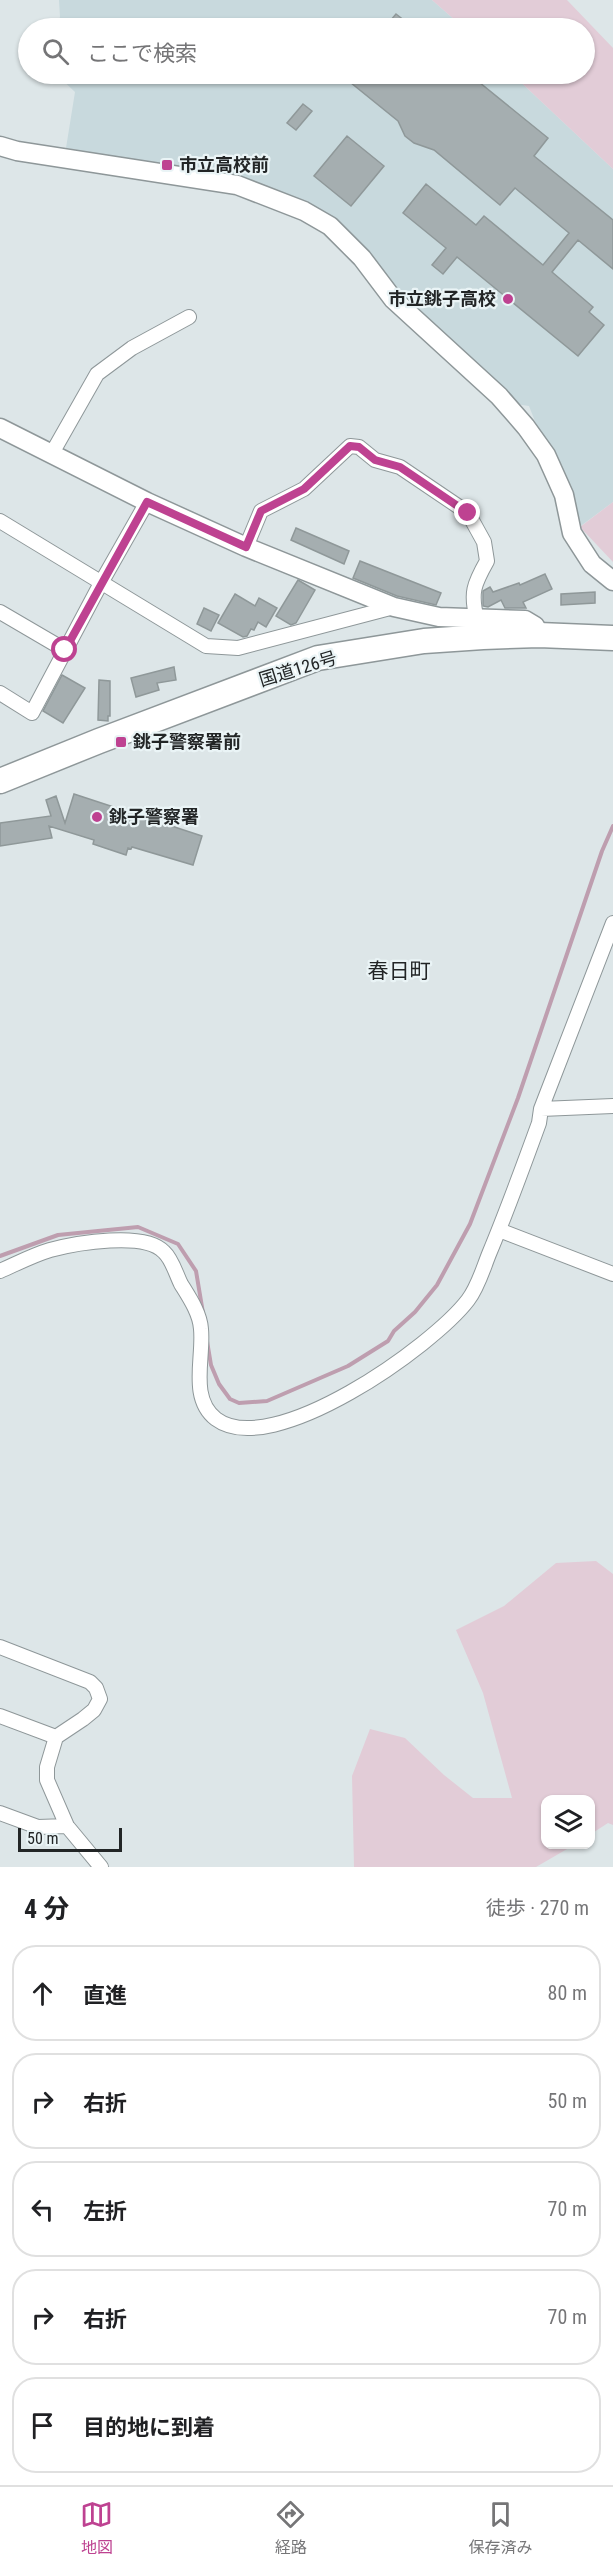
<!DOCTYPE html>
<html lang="ja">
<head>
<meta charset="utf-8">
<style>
  :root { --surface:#fff; --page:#f2f2f2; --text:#202124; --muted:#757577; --line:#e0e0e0; --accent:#be4291 }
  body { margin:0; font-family:"Roboto Condensed","Noto Sans JP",sans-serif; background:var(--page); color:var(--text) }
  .controls { position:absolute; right:18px; bottom:18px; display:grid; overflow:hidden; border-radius:12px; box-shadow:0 2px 4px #0004 }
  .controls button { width:54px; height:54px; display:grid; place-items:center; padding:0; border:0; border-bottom:2px solid var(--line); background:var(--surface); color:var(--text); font:30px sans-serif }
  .scale { position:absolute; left:18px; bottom:15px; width:104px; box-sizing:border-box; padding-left:6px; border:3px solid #222526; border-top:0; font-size:16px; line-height:21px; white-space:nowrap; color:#222526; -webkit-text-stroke:4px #eaf4f6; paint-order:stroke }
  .stop { position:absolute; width:18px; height:18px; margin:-14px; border:4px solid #be4291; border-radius:50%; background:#fff }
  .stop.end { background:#be4291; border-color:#fff; box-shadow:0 2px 6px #0008 }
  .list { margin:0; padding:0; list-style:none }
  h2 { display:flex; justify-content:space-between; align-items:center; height:78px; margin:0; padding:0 24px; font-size:26px }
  h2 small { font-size:20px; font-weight:400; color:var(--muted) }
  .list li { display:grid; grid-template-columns:39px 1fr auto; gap:18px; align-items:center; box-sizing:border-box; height:96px; margin:0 12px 12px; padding:0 12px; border:2px solid var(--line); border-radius:24px }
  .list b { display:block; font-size:22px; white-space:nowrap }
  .list em { font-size:20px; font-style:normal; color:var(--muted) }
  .icon { flex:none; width:33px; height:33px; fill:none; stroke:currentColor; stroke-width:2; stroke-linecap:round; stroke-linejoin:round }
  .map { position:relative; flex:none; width:613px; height:1867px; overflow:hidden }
  .search { position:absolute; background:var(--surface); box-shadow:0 2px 4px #0004; left:18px; right:18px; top:18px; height:66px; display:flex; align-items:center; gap:15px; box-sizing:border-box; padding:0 21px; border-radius:33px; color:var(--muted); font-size:22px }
  .sheet { height:618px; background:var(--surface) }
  nav { display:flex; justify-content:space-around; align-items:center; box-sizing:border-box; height:84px; border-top:2px solid var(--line); background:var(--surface); font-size:16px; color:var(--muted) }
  nav a { display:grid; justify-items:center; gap:3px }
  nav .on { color:var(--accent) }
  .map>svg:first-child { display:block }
</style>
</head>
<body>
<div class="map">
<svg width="613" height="1867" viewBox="0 0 613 1867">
  <rect width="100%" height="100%" fill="#dde6e8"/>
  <!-- built -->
  <path fill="#c8d9dd" d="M59,0H432L464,28H56L60,17Z
    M56,74H512L613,169V502L578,528L564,472L540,434L529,406L516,404L409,305L353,238L225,176L66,148L75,92Z"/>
  <!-- green -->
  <path fill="#e2ccd7" d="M432,0H567L613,48V169L512,74H584V28H464Z
    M613,502V562L580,527Z
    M596,1561L613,1574V1825L608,1823L591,1834L590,1800H546V1844L574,1845L536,1867H354L352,1776L370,1729L405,1738L444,1775L473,1798H512L483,1693L456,1630L504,1606L556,1563Z"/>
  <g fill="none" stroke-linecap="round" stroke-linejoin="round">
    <!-- stream -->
    <path stroke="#be9eaf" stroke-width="4" d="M0,1256L58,1235L138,1227L178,1244L196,1271L203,1313
      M207,1341L211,1365L219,1384L230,1399L239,1403L267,1401L348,1366L388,1341L394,1331L415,1312L437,1285L470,1224L518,1098L602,851L613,826"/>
  </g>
  <!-- building -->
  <path fill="#a5aeb0" stroke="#8f9899" stroke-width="1.5" d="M396,14L414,28H384Z
    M340,74H469L548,138L534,156L613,220V269L578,240L552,272L593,307L589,312L604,325L578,356L457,257L443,274L432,265L446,248L403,213L426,184L476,225L484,216L543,265L569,233L515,188L500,205L434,150L414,143L405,136L398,121Z
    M303,104L312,111L296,130L287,123Z
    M347,136L384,166L351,206L314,176Z
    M296,528L349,551L344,564L291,540Z
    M360,561L441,593L436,605L397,596L353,578Z
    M545,574L552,589L523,602L526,608H505L501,600L488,607L483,606V591L490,587L493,592L519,583L520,585Z
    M298,580L315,590L296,623L291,625L276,616Z
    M595,592V603L561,605V594Z
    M235,594L255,606L259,598L277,608L266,627L258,622L254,630L251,629L247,636L243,637L218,623Z
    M204,608L219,615L211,631L197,624Z
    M174,667L176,680L157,683L159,690L136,697L131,678Z
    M62,675L85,688L63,723L43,711Z
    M99,680L110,681V716H108V721L98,720Z
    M74,794L202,836L193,865L132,847L131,849L128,848L126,855L93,844L94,840L49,826L52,838L0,846V823L51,816L46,800L56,796L65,823Z"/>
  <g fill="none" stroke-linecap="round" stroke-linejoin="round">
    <!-- minor casing -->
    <g stroke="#8e9799" stroke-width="16">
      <path id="minor" d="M51,455L97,374L132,348L189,317
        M0,521L206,646L238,648L394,607
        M246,547L261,511L304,489L350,446L359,447L375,460L400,467L468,513L484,542L487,561C474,584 470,593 477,619
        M0,612L65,650
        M0,693L32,713L101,583L147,502
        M541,1109L613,1106
        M499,1230L613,1274
        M0,1271C16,1264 33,1255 50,1250C76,1243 145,1231 164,1252C172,1259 176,1274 181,1284C189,1297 200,1313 201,1329C204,1358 189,1398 216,1419C272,1461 433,1346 468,1300C478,1287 483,1269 489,1254C507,1211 523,1167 539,1123L541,1109L613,923
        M0,1647L90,1682L96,1688L100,1699L94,1710L83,1719L56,1737L47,1767V1780L67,1826L101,1867
        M0,1716L56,1737
        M0,1813L38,1827L67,1826"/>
    </g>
    <!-- tertiary casing -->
    <g stroke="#8e9799" stroke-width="21">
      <path id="tertiary" d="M0,146L17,151L237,185L304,211L330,226L362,258L393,299L499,396L526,427L546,455L564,495L572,533L592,564L613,581
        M0,428L147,502L246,547L394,607L439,617L525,620L535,626L539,635"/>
    </g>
    <!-- trunk casing -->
    <g stroke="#8e9799" stroke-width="27">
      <path id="trunk" d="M0,781L99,741L318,658L424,641L483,637L539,635L613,638"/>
    </g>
    <!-- minor -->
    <use href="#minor" stroke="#fff" stroke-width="14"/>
    <!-- tertiary -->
    <use href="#tertiary" stroke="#fff" stroke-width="18"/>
    <!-- trunk -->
    <use href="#trunk" stroke="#fff" stroke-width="24"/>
  </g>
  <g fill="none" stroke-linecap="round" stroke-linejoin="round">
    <!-- route -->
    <path stroke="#be4291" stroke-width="8" d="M65,650L147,502L246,547L261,511L304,489L350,446L359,447L375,460L400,467L468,513"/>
  </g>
  <!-- markers -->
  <g fill="#be4291" stroke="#eaf4f6" stroke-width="2">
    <rect x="161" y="159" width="12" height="12" rx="3"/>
    <circle cx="508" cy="299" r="6"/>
    <rect x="115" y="736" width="12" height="12" rx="3"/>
    <circle cx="97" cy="817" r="6"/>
  </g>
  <g text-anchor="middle" stroke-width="4.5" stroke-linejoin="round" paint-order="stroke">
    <!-- poi labels -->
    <g font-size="18" font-weight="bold" fill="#222526" stroke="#eaf4f6" text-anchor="start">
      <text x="179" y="171">市立高校前</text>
      <text x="496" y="305" text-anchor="end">市立銚子高校</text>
      <text x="133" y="748">銚子警察署前</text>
      <text x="109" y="823">銚子警察署</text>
    </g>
    <!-- street labels -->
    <g font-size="18" fill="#222526" stroke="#eaf4f6">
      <text transform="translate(298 669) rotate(-17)" y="6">国道126号</text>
    </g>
    <!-- quarter labels -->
    <g font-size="21" fill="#222526" stroke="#eaf4f6">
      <text x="399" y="978">春日町</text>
    </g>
  </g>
</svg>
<div class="controls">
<button><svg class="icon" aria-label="layers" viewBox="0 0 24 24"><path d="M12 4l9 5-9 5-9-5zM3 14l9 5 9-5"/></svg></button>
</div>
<div class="scale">50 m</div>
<div class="stop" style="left:65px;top:650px"></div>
<div class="stop end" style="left:468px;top:513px"></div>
<div class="search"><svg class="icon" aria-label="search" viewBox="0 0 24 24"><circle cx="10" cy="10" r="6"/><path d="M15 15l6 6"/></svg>ここで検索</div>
</div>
<section class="sheet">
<h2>4 分<small>徒歩 · 270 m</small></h2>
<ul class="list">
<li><svg class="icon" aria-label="ahead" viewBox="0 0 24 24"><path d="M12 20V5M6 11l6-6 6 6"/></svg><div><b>直進</b></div><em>80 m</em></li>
<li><svg class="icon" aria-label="right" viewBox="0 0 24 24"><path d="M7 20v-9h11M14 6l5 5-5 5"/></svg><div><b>右折</b></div><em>50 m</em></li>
<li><svg class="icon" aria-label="left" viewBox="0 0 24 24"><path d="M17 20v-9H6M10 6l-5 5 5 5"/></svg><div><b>左折</b></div><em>70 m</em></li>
<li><svg class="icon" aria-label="right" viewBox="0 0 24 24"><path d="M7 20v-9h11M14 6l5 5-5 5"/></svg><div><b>右折</b></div><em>70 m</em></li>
<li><svg class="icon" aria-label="arrive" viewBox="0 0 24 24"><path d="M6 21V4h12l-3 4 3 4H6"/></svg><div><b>目的地に到着</b></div></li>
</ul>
</section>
<nav>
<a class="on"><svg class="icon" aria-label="map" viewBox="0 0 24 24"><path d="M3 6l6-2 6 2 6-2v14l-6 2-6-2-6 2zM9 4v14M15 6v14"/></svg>地図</a>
<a><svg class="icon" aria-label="directions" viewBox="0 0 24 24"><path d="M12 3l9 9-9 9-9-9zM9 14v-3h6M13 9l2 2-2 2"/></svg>経路</a>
<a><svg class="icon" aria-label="saved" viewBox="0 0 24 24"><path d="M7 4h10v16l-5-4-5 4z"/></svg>保存済み</a>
</nav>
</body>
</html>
